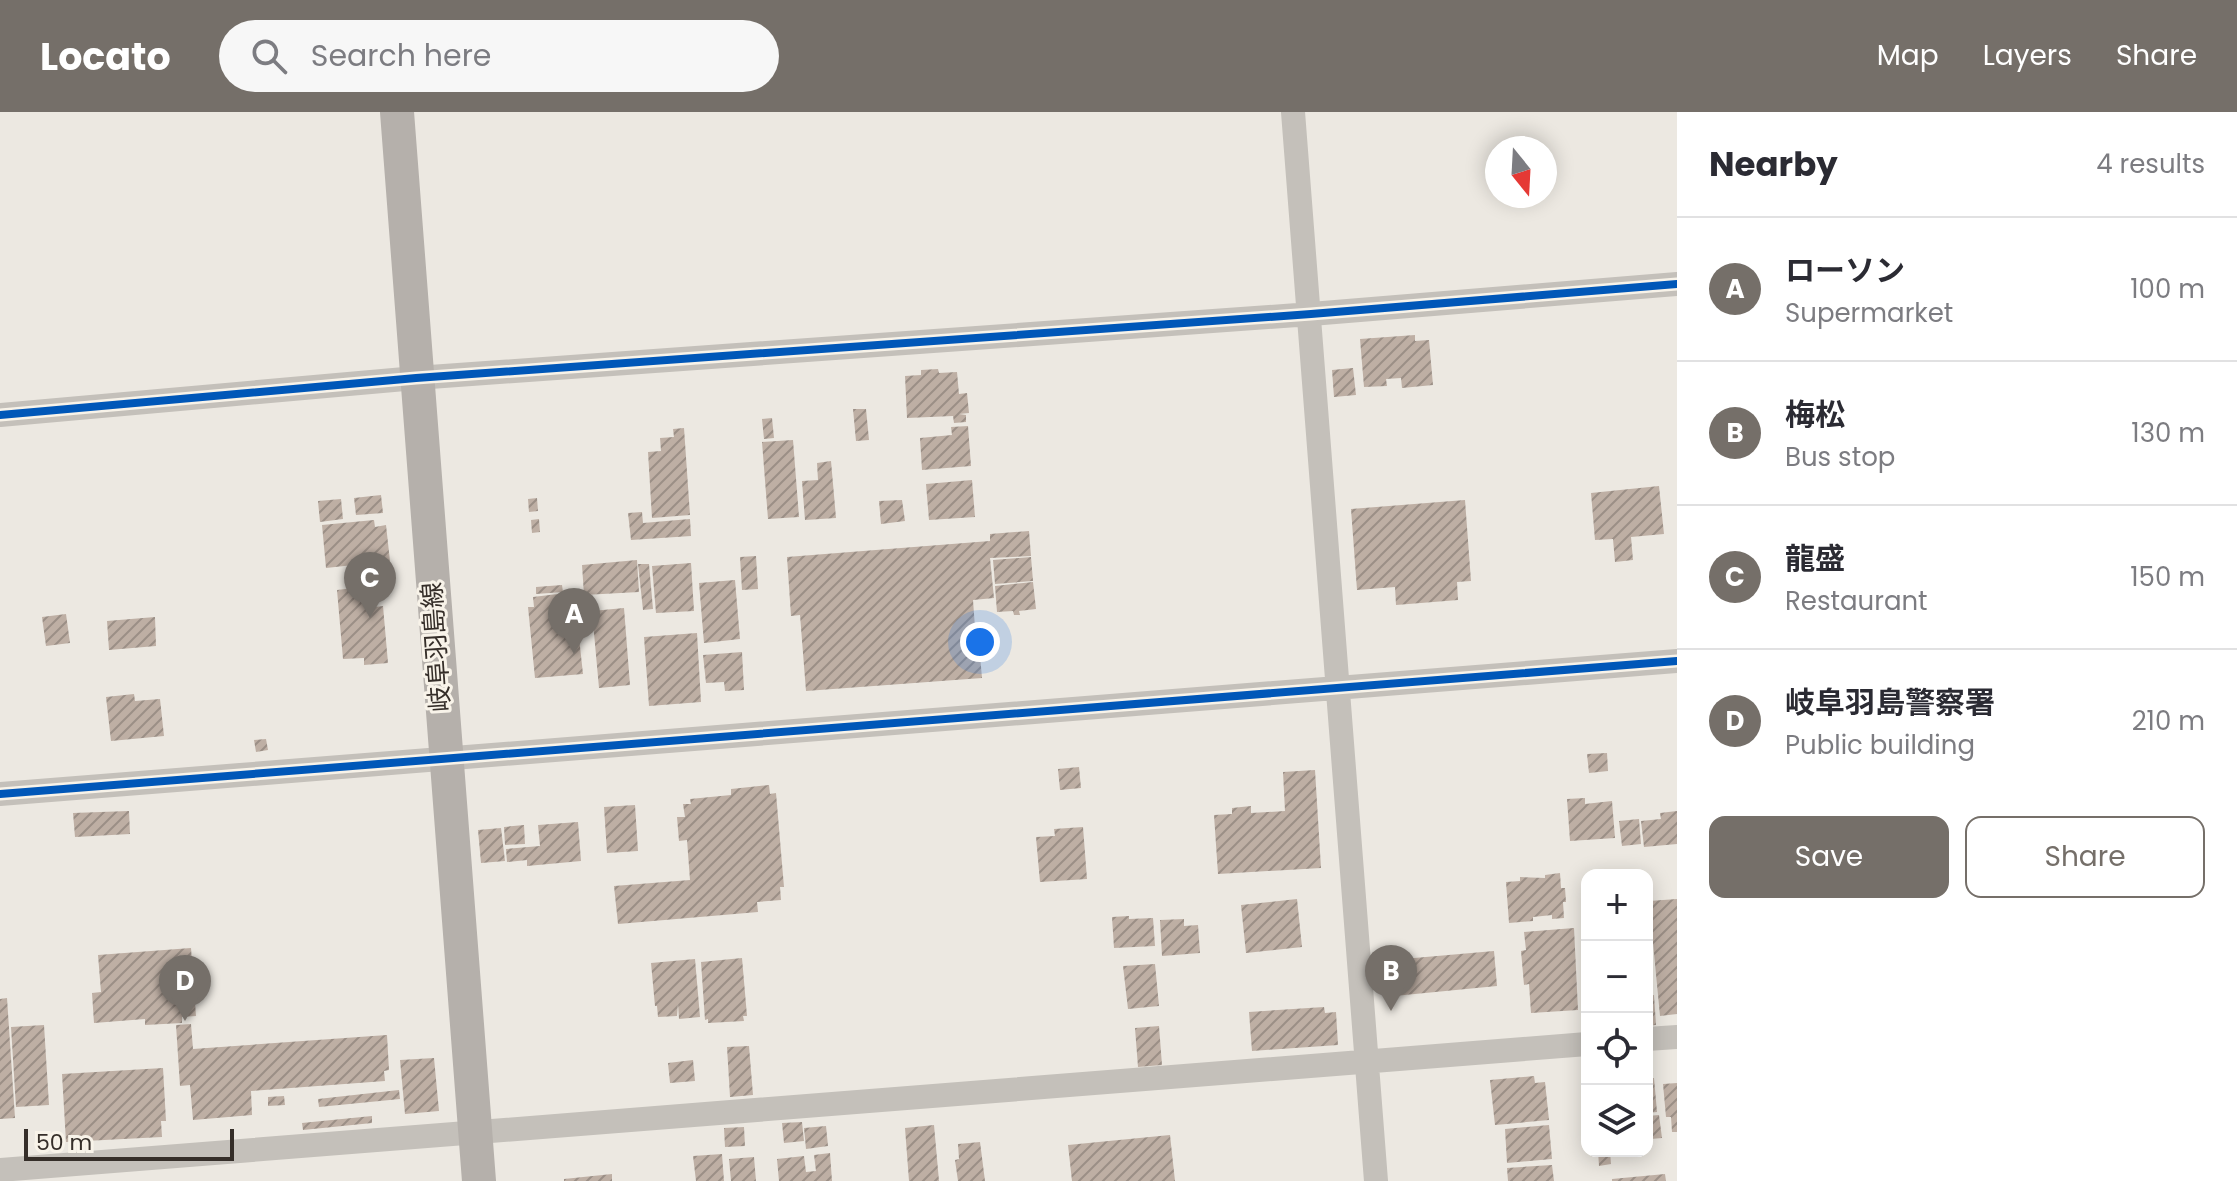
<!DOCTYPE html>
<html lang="en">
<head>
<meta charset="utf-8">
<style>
  :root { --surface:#fff; --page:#f7f7f7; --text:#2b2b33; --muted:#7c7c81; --line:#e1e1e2; --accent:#756f69 }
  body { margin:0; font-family:Poppins,"Noto Sans JP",sans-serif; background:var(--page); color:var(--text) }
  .controls { position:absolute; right:24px; bottom:24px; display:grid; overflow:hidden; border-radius:16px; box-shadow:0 4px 20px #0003 }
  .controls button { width:72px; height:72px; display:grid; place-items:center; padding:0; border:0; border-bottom:2px solid var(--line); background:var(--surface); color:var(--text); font:40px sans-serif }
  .compass { position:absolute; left:1485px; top:24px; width:72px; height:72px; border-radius:50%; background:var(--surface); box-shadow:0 4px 20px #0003; rotate:162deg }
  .scale { position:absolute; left:24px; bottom:20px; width:210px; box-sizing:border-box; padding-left:8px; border:4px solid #352e29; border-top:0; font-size:22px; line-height:28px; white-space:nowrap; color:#352e29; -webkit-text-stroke:6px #f8f3e9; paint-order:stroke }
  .you { position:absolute; left:980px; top:530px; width:28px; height:28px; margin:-20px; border:6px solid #fff; border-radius:50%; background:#1a73e8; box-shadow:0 0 0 12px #1a73e833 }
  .badge { display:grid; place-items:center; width:52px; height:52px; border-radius:50%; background:var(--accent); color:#fff; font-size:26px; font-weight:700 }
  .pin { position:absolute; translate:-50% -66px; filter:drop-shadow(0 2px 4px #0008) }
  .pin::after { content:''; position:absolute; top:42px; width:28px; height:24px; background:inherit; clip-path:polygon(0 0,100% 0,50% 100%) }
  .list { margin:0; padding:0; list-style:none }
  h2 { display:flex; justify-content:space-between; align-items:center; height:104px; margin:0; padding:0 32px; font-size:34px }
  h2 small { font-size:26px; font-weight:400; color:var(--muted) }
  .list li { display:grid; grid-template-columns:52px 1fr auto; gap:24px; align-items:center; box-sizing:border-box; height:144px; padding:0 32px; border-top:2px solid var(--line) }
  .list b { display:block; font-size:30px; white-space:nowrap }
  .list p { margin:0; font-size:26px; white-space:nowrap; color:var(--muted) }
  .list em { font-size:26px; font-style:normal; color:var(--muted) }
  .actions { display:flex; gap:16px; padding:24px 32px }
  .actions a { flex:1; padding:18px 0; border:2px solid var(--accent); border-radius:16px; text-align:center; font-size:28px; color:var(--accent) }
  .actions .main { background:var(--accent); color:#fff }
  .icon { flex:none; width:44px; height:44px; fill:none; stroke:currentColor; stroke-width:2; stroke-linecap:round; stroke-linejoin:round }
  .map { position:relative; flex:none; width:1677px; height:1069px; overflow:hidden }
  header { display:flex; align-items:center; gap:48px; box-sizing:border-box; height:112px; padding:0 40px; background:var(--accent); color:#fff }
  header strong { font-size:38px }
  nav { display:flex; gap:44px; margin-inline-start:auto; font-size:28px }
  .search { width:560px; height:72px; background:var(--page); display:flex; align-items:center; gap:20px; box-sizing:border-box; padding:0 28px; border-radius:44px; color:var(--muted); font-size:30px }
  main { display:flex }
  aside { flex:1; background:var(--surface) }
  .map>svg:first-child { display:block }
</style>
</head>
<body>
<header>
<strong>Locato</strong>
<div class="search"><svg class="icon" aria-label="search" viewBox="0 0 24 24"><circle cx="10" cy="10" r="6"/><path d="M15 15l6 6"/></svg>Search here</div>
<nav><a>Map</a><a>Layers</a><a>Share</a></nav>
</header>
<main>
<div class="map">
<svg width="1677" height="1069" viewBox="0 0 1677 1069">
  <defs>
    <pattern id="building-hatch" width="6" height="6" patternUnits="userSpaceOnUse" patternTransform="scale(2)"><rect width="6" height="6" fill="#beafa4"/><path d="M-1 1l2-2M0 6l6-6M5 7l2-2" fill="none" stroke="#9b8f86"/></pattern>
  </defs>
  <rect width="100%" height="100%" fill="#ece8e1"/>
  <!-- building -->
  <path fill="url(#building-hatch)" d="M1415,223V229L1429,228L1433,273L1402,276L1401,266L1386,267L1387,274L1364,275L1360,227Z
    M1353,256L1356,283L1334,285L1332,258Z
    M938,257L939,261L957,260L959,282L967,281L969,301L959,302L966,303V310L954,311L953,304L907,306L905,264L921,263V258Z
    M853,297H866L869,328L856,329Z
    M772,306L774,326L764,327L762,307Z
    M968,314L971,354L922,358L920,326L952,323L951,315Z
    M684,316L690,403L652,406L648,340L661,339L660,326L674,325L673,317Z
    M793,328L799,405L768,407L762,330Z
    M831,349L836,406L805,408L802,369L818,368L817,351Z
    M972,368L975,405L929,408L926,372Z
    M1659,374L1664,422L1631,425L1633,448L1615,450L1613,427L1595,428L1591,381Z
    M381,383L383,401L356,403L354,386Z
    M537,386L538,399L529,400L528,387Z
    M341,387L343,407L320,410L318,389Z
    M902,388L905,409L881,412L879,389Z
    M1465,388L1471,469L1457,470L1458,488L1396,493L1395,475L1357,478L1351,397Z
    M642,400L643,411L690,407L691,424L631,428L628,401Z
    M539,407L540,420L532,421L531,408Z
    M374,408L375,415L386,413L390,449L326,456L322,413Z
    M1029,419L1031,444L990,446L994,486L973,488L977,543H980L982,566L806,579L800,503L791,504L787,445L990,429V422Z
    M756,444L758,477L742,478L740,445Z
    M1031,445L1033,469L995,472L993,448Z
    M637,448L639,480L584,483L582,453Z
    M691,451L694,499L656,501L652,454Z
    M638,452H649L653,497L643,498Z
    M735,468L740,527L704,531L699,471Z
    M1033,470L1036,497L1019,499L1020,503H1014L1013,499L997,500L995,474Z
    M562,473L563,480L536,482V475Z
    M354,476V480L367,478L368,484L374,483L375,495L383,494L388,551L364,553V546L343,547L337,478Z
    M574,480L583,562L535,566L528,495H534L533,485Z
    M624,496L630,573L599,576L592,499Z
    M66,502L70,531L46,534L42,505Z
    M155,505L156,534L109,538L107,509Z
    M697,521L701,590L649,594L644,525Z
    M742,540L744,578L725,579L724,570L706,571L703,543Z
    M134,582L135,589L160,587L164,624L111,629L106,585Z
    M266,627L268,638L256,640L254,628Z
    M1607,641L1608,659L1589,661L1587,642Z
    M1079,655L1081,676L1060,678L1058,657Z
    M1315,658L1321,756L1218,762L1214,703L1232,702V696L1251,694V701L1285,699L1283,660Z
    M769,673L770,682L776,681L784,775H780L781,788L757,790L758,800L618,812L614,774L690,768L687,728L679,729L677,705H685L683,692H691L690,687L731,683V677Z
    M1585,686V692L1612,689L1615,726L1570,729L1567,687Z
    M635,693L638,739L607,741L604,695Z
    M129,699L130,722L75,725L73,701Z
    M1677,699V732L1644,735L1641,709L1661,707L1660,701Z
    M1639,707L1641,732L1622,734L1619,709Z
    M578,710L581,749L527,754V748L507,750L506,737L540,734L538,713Z
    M524,713L525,732L505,733L504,715Z
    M1083,715L1087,767L1040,770L1036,725L1055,724L1054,717Z
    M501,716L505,749L481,751L478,718Z
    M1560,761L1561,776H1565L1566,790H1563L1564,806L1552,807V803L1533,805V809L1509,811L1506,770L1520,769V765L1545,766V763Z
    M1297,787L1302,835L1246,841L1241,793Z
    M1677,787V902L1660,904L1649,789Z
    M1129,804V807L1153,806L1155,834L1114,836L1112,805Z
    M1184,807V814L1198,813L1200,841L1162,844L1160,808Z
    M1574,816L1578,898L1531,901L1529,872L1524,873L1521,839L1526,838L1524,820Z
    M191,836L196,904L182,905V911L145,913V907L94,911L92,881L101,880L98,843Z
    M1494,839L1497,874L1384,885L1380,849Z
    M742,846L747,904H743L744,909L708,911V907L705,908L701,850Z
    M695,847L700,905L679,907L678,892L677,904L658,905L657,894H655L651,851Z
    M1155,852L1159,894L1128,897L1123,854Z
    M1654,883L1656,913L1647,914V884Z
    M7,886L15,1006L0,1007V887Z
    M1324,895L1325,901L1336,900L1338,933L1252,939L1249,900Z
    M191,912L193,937L387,923L389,958L384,959L385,969L251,979L252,1003L193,1008L190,973L180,974L176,913Z
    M44,913L49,993L16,995L11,915Z
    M1159,914L1162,953L1138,955L1135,916Z
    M749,934L753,983L730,985L727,935Z
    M434,946L439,999L405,1002L400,948Z
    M693,948L695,969L670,971L668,951Z
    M163,956L166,1009H161L162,1025L66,1030L62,962Z
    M1534,964L1535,971L1545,970L1549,1008L1495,1013L1490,968Z
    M1647,966H1654L1657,1000L1647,1001Z
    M1677,971V1020H1672L1671,1005H1666L1663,972Z
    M399,978L400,987L319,995L318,987Z
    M284,984L285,993L268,994V985Z
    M1659,1003L1662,1026L1651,1027L1650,1017H1647V1004Z
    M372,1004V1011L303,1018L302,1011Z
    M802,1010L804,1029L784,1031L782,1011Z
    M934,1013L939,1069H909L905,1016Z
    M1549,1013L1552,1047L1507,1051L1505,1017Z
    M826,1014L828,1034L806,1037L804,1016Z
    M744,1015L745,1034L725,1035L724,1016Z
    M1170,1023L1175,1069H1072L1068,1033Z
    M980,1030L985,1069H958L955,1048L959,1047L958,1032Z
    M1598,1039H1610L1611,1052L1599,1054Z
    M830,1041L832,1069H779L777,1047L804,1044L806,1060L816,1059L814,1043Z
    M722,1042L724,1069H696L693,1044Z
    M754,1045L756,1069H731L729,1047Z
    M1552,1053L1554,1069H1508L1507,1056Z
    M612,1062V1069H564V1067Z
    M1665,1062L1666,1069H1612V1067Z"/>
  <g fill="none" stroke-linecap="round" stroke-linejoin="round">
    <!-- minor -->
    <path stroke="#c4c0ba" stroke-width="24" d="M1293,0L1376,1069
      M0,303L416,266L1311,202L1677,172
      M0,682L1677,549
      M1647,927L1677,925
      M0,1058L1587,932"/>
    <!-- secondary -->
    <path stroke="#b5b0ab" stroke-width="34" d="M397,0L479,1069"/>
    <!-- cycleway casing -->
    <g stroke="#f8f3e9" stroke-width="13">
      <path id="cycleway" d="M0,303L416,266L1311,202L1677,172
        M0,682L1677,549"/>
    </g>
    <!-- cycleway -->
    <use href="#cycleway" stroke="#0057b8" stroke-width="8"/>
  </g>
  <g text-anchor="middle" stroke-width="6" stroke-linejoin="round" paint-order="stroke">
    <!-- street labels -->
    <g font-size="26" fill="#352e29" stroke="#f8f3e9">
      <text transform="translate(436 535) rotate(-94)" y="9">岐阜羽島線</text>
    </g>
  </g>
</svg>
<div class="controls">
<button>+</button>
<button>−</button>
<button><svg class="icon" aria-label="locate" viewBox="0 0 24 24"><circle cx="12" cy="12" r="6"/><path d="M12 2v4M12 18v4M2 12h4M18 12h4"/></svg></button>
<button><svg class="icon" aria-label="layers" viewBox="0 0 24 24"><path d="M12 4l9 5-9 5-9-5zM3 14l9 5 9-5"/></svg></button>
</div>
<svg class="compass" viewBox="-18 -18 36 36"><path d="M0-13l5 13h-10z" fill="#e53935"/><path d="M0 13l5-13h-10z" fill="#7c7c81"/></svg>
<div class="scale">50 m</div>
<div class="you"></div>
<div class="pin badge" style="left:574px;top:542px">A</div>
<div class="pin badge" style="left:1391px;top:899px">B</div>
<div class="pin badge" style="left:370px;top:506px">C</div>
<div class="pin badge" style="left:185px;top:909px">D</div>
</div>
<aside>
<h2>Nearby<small>4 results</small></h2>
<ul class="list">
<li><span class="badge">A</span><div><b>ローソン</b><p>Supermarket</p></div><em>100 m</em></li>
<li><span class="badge">B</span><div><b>梅松</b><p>Bus stop</p></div><em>130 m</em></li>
<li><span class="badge">C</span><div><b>龍盛</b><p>Restaurant</p></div><em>150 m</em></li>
<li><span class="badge">D</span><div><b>岐阜羽島警察署</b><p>Public building</p></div><em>210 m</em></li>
</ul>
<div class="actions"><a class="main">Save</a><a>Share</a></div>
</aside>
</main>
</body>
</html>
